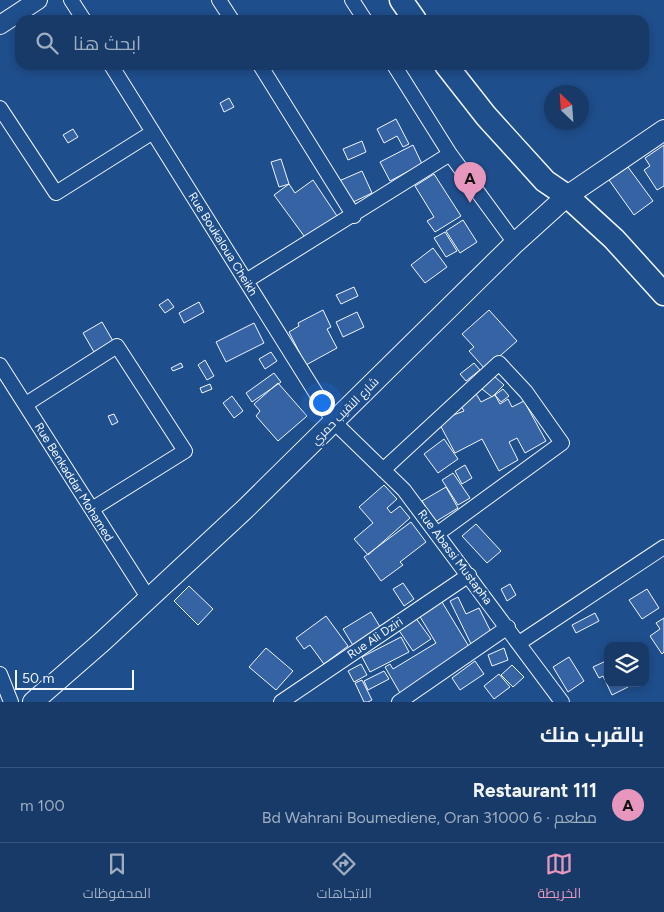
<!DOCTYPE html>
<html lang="ar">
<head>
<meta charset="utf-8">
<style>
  :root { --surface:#173a69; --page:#244571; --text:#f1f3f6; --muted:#9eadc0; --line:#36547d; --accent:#e797bd }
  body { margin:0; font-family:Figtree,Cairo,sans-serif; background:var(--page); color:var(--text); direction:rtl }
  .controls { position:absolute; right:15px; bottom:15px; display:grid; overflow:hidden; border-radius:10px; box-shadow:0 2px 8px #0003 }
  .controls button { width:45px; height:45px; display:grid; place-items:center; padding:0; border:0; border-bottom:1px solid var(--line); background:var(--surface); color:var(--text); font:25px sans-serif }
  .compass { position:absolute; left:544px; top:85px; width:45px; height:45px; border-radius:50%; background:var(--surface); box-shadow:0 2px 8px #0003; rotate:335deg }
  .scale { position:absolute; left:15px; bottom:12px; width:119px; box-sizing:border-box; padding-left:5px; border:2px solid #f2f6ff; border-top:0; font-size:14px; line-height:18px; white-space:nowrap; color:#f2f6ff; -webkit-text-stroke:4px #1f4e8c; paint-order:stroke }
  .you { position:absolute; left:321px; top:402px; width:18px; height:18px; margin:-12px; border:4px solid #fff; border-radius:50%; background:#1a73e8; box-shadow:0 0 0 8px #1a73e833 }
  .badge { display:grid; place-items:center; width:32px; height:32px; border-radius:50%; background:var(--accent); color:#111; font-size:16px; font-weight:700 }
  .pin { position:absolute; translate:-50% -41px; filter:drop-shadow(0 1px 2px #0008) }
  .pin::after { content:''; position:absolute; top:26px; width:18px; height:15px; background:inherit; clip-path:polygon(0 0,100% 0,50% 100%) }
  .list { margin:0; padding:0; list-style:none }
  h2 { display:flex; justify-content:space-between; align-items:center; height:65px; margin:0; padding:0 20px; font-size:21px }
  h2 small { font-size:16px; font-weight:400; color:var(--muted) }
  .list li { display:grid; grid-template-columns:32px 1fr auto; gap:15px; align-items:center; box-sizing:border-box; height:75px; padding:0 20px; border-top:1px solid var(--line) }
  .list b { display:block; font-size:19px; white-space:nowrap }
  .list p { margin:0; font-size:16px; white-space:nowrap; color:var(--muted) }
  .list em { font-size:16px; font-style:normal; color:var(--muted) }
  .icon { flex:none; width:28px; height:28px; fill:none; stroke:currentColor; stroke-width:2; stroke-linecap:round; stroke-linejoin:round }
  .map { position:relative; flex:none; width:664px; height:702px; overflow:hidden; direction:ltr }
  .search { position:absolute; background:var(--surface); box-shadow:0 2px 8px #0003; left:15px; right:15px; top:15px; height:55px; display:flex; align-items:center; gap:12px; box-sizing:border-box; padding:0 18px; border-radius:15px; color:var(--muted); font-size:19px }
  .sheet { height:140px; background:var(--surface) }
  nav { display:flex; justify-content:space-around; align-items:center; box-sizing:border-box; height:70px; border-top:1px solid var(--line); background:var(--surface); font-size:14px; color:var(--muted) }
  nav a { display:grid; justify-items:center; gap:2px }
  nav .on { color:var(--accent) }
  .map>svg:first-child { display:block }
</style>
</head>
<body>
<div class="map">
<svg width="664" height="702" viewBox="0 0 664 702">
  <rect width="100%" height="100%" fill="#1f4e8c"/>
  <!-- building -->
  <path fill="#3563a3" stroke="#f2f6ff" d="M229,98L234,107L224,112L220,103Z
    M396,119L409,144L403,147L397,136L384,143L377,129Z
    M73,129L78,137L68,143L63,135Z
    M362,141L366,152L348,160L343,149Z
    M413,145L422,164L390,181L380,162Z
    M664,145V186L657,190L644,170L650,166L645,158Z
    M281,159L289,184L279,187L271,162Z
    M628,167L653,201L634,215L609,180Z
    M362,171L372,193L349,204L339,181Z
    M434,174L461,216L435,232L427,221L434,217L415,186Z
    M313,180L339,219L307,240L274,195L289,184L295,193Z
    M463,220L477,242L460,253L446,231Z
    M445,232L457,251L446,257L434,238Z
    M433,248L447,267L425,283L411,265Z
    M354,287L358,296L341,304L336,295Z
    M168,299L174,307L165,313L159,305Z
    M199,302L204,312L184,323L179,313Z
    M323,310L331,327L327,329L337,348L306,365L289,332L299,326L298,323Z
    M489,310L517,341L485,369L469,351L474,347L462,334Z
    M357,312L364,327L343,337L336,322Z
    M102,322L113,341L94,352L83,333Z
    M254,323L264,343L226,362L216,342Z
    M271,352L277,361L265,369L259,359Z
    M205,360L214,376L207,380L198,365Z
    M181,363L183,367L173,371L171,368Z
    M474,363L480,370L466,381L460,374Z
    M274,373L281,382L252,402L246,393Z
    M494,376L504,385L492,397L482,389Z
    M278,383L307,416L278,441L256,416L260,411L254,404Z
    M210,384L212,389L202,393L200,388Z
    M503,389L509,396L501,402L495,395Z
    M475,392L481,402L495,395L500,404L508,399L512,407L524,401L546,441L525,453L517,438L509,442L518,460L499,471L482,439L455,453L438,421L464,411L459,402Z
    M232,396L243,411L234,418L223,403Z
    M114,414L118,422L112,425L108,416Z
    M444,439L458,459L438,473L424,454Z
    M465,465L472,478L462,484L455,471Z
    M453,473L470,498L458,505L442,480Z
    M384,485L397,499L387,508L391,513L400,506L410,518L368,555L354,539L373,523L359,507Z
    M446,487L458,508L435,522L422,501Z
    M411,522L426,542L400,562L403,565L381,581L364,557Z
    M476,524L501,551L487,563L462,536Z
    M403,583L414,599L404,606L393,589Z
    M510,584L516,595L507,601L501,589Z
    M189,586L213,609L198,625L174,601Z
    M647,589L659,608L642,619L629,600Z
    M458,597L466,614L479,608L492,634L471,644L450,601Z
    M442,602L471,650L400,693L385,667L390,664L393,669L436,643L419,615Z
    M371,612L382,630L354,647L343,629Z
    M595,613L599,621L576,633L572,625Z
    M326,616L348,646L324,664L310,645L304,649L296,638Z
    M415,617L431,639L413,651L398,629Z
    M664,618V652L662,654L650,636L660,629L656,623Z
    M401,637L409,652L370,672L362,657Z
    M266,648L293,671L276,690L249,667Z
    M504,648L508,660L492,666L488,655Z
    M569,657L584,681L568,692L553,667Z
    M608,660V683H626L628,687L612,695L603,676L599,678L593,667Z
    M475,661L484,674L460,690L452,678Z
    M361,664L367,675L354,682L348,671Z
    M512,665L524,677L513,687L501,675Z
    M384,671L389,679L368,690L364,681Z
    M499,674L510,687L494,699L484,686Z
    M362,680L372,700L368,702H364L355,683Z"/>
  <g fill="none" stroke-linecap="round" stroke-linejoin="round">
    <!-- minor casing -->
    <g stroke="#f2f6ff" stroke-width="16">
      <path id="minor" d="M71,0L84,20
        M219,0L232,20
        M352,0L365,20
        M111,65L334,422L404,490L562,702
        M260,65L354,216
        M394,65L450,154L515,243
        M0,108L56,193L153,132
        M246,281L450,154
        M0,365L149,599
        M26,404L117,346L185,451L92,509
        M383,470L499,363L526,392L562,443L437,534
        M519,643L664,547
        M0,674L11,702
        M281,702L469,575
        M399,702L508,627"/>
    </g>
    <!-- tertiary casing -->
    <g stroke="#f2f6ff" stroke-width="20">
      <path id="tertiary" d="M0,25L38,0"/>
    </g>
    <!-- secondary casing -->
    <g stroke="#f2f6ff" stroke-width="22">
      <path id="secondary" d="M33,702L103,641L244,510L515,243L567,196L664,130"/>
    </g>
    <!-- primary casing -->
    <g stroke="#f2f6ff" stroke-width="25">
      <path id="primary" d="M401,0L415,20
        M446,65L486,116L545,181L567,196L614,239L664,294"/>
    </g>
    <!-- minor -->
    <use href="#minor" stroke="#1f4e8c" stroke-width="14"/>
    <!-- tertiary -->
    <use href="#tertiary" stroke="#1f4e8c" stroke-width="18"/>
    <!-- secondary -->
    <use href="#secondary" stroke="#1f4e8c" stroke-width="20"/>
    <!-- primary -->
    <use href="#primary" stroke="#1f4e8c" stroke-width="22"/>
  </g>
  <g text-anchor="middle" stroke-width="4" stroke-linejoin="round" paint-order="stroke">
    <!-- street labels -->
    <g font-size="12" fill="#f2f6ff" stroke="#1f4e8c">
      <text transform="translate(223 244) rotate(58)" y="4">Rue Boukaloua Cheikh</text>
      <text transform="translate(345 411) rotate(-45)" y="4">شارع النقيب حمري</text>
      <text transform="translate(74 482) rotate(58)" y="4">Rue Benkaddar Mohamed</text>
      <text transform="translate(455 557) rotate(53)" y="4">Rue Abassi Mustapha</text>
      <text transform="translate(375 638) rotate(-34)" y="4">Rue Ali Dziri</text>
    </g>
  </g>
</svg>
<div class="controls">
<button><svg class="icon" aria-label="layers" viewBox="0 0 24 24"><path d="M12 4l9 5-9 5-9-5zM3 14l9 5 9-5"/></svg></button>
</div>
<svg class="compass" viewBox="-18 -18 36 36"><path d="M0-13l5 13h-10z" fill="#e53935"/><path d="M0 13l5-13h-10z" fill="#9eadc0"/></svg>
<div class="scale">50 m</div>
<div class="you"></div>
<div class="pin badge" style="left:470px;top:203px">A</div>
<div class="search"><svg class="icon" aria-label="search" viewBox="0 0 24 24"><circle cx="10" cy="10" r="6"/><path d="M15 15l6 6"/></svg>ابحث هنا</div>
</div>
<section class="sheet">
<h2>بالقرب منك<small></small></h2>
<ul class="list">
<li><span class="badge">A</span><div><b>111 Restaurant</b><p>مطعم · 6 Bd Wahrani Boumediene, Oran 31000</p></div><em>100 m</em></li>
</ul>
</section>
<nav>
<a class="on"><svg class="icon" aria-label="map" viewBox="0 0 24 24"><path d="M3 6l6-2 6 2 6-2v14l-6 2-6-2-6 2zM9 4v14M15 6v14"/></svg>الخريطة</a>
<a><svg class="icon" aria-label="directions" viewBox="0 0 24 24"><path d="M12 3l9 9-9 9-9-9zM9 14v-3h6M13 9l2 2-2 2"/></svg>الاتجاهات</a>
<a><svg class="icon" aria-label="saved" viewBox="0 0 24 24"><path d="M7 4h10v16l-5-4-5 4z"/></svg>المحفوظات</a>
</nav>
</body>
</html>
